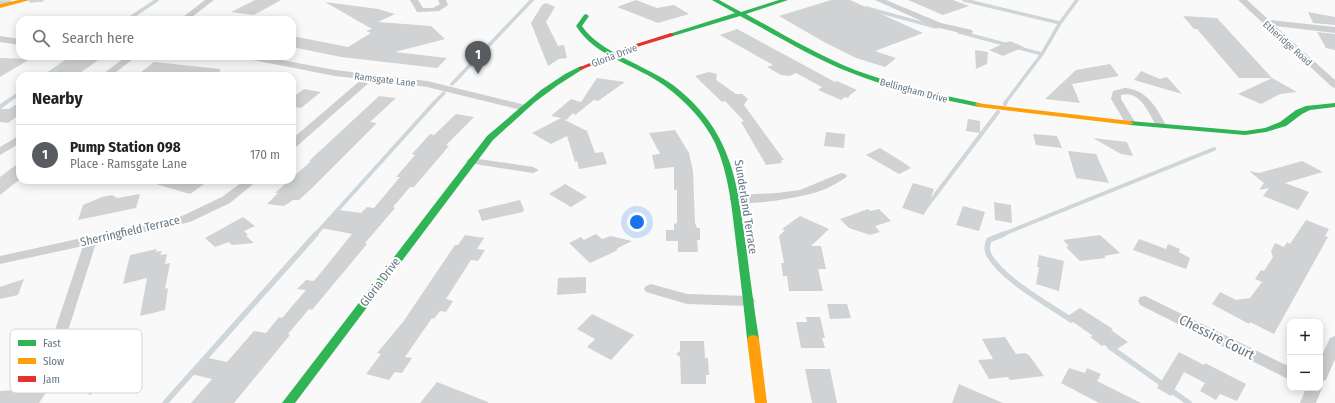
<!DOCTYPE html>
<html lang="en">
<head>
<meta charset="utf-8">
<style>
  :root { --surface:#fff; --page:#f2f2f2; --text:#222; --muted:#767676; --line:#e0e0e0; --accent:#585c60 }
  body { margin:0; font-family:"Fira Sans Condensed",sans-serif; background:var(--page); color:var(--text) }
  .controls { position:absolute; right:12px; bottom:12px; display:grid; overflow:hidden; border-radius:8px; box-shadow:0 2px 10px #0003 }
  .controls button { width:36px; height:36px; display:grid; place-items:center; padding:0; border:0; border-bottom:1px solid var(--line); background:var(--surface); color:var(--text); font:20px sans-serif }
  .you { position:absolute; left:637px; top:222px; width:14px; height:14px; margin:-10px; border:3px solid #fff; border-radius:50%; background:#1a73e8; box-shadow:0 0 0 6px #1a73e833 }
  .badge { display:grid; place-items:center; width:26px; height:26px; border-radius:50%; background:var(--accent); color:#fff; font-size:13px; font-weight:700 }
  .pin { position:absolute; translate:-50% -33px; filter:drop-shadow(0 1px 2px #0008) }
  .pin::after { content:''; position:absolute; top:21px; width:14px; height:12px; background:inherit; clip-path:polygon(0 0,100% 0,50% 100%) }
  .list { margin:0; padding:0; list-style:none }
  h2 { display:flex; justify-content:space-between; align-items:center; height:52px; margin:0; padding:0 16px; font-size:17px }
  h2 small { font-size:13px; font-weight:400; color:var(--muted) }
  .list li { display:grid; grid-template-columns:26px 1fr auto; gap:12px; align-items:center; box-sizing:border-box; height:60px; padding:0 16px; border-top:1px solid var(--line) }
  .list b { display:block; font-size:15px; white-space:nowrap }
  .list p { margin:0; font-size:13px; white-space:nowrap; color:var(--muted) }
  .list em { font-size:13px; font-style:normal; color:var(--muted) }
  .icon { flex:none; width:22px; height:22px; fill:none; stroke:currentColor; stroke-width:2; stroke-linecap:round; stroke-linejoin:round }
  .map { position:relative; flex:none; width:1335px; height:403px; overflow:hidden }
  .search { position:absolute; background:var(--surface); box-shadow:0 2px 10px #0003; left:16px; top:16px; width:280px; height:44px; display:flex; align-items:center; gap:10px; box-sizing:border-box; padding:0 14px; border-radius:12px; color:var(--muted); font-size:15px }
  .panel { position:absolute; background:var(--surface); box-shadow:0 2px 10px #0003; left:16px; top:72px; width:280px; height:112px; border-radius:12px }
  .map>svg:first-child { display:block }
</style>
</head>
<body>
<div class="map">
<svg width="1335" height="403" viewBox="0 0 1335 403">
  <rect width="100%" height="100%" fill="#f9f9f9"/>
  <g fill="none" stroke-linecap="round" stroke-linejoin="round">
    <!-- stream-far2 -->
    <path stroke="#ced6d9" stroke-width="3.5" d="M964,0L1060,23
      M31,1L42,0
      M0,2H10
      M866,8L936,27
      M127,20L157,0
      M959,32L1008,45
      M1015,47L1042,54
      M45,76L74,56
      M452,84L532,0
      M5,103L20,93
      M434,103L444,93
      M1005,103L1042,54L1060,23L1077,0"/>
    <!-- stream-far1 -->
    <path stroke="#ced6d9" stroke-width="4" d="M1005,104L1006,102
      M0,107L7,102
      M924,210L998,112
      M315,235L435,102
      M1001,235L1214,149"/>
    <!-- stream -->
    <path stroke="#ced6d9" stroke-width="5.5" d="M1004,234L989,240C987,245 986,250 989,255C1002,279 1048,304 1071,320
      M1110,347L1189,403
      M165,403L316,234"/>
  </g>
  <!-- building -->
  <path fill="#d0d2d3" d="M255,0H281L254,15L231,12Z
    M636,0L657,8L674,5L689,14L658,23L617,7Z
    M831,0H850L923,33L875,51L896,58L885,67L856,58L824,42L779,16Z
    M908,0H953L969,6L943,15Z
    M325,2L378,9L395,14L378,22L431,26L445,39L395,52L447,58L437,68L341,57L292,47V36L348,47L371,33L366,31L372,29Z
    M546,3L555,7L546,22L558,46L564,45L567,58L559,59L548,66L531,23L542,5Z
    M1308,12L1335,17V25L1313,23Z
    M1183,16L1217,18L1272,78L1297,92L1280,94L1261,104L1238,94L1272,78H1239L1197,29H1194Z
    M737,29L835,82L837,81L857,90L850,95L848,98L845,97L841,100L818,90L822,87L796,73L789,76L781,75L767,67L773,65L720,35Z
    M1317,32L1335,34V50L1326,48Z
    M1010,41L1024,47L1003,56L989,50Z
    M975,50L988,52L987,64L976,69Z
    M0,58L30,59L0,77Z
    M74,58L100,59L77,75L51,74Z
    M154,62L220,69V76H136Z
    M1110,64L1119,76L1072,84L1080,103L1045,99L1076,70Z
    M1141,71L1160,79L1167,77L1182,94L1134,80Z
    M709,72L717,74L716,80L736,94H742L748,99L744,105L784,160H781L782,163L766,165L741,122L744,121L725,101L722,102L695,76Z
    M597,78L625,82L598,101L594,100L575,115L573,113L566,120L563,119L587,131L595,153L603,152L607,164L579,169L577,161L575,162L567,136L551,144L532,133L561,118L551,116L571,99L581,102Z
    M304,89L321,92L301,108L292,106V98Z
    M379,96L396,98L370,122L377,123L311,189L299,200H293L284,206L267,204L278,193H275L311,161H309Z
    M20,102V114L8,123L0,122V109H9Z
    M456,114L474,117L446,145L449,146L414,187H410L393,207L395,208L365,243L367,244L312,310L309,309L288,334L290,335L234,403H191L212,379L191,374L204,361L208,358L227,362L254,331L266,333L279,317L282,318L306,290L297,289L306,280L314,281L352,234L321,228L339,210L361,213L367,207L374,208L400,177H396L415,155L412,154L430,134L434,135Z
    M968,119L980,121V133L966,131Z
    M675,130L689,153L693,171L695,223L697,228H700V240H697L698,252H678V241H666V230H674V224L677,223V190H674V167L655,169L652,155L660,154L649,133Z
    M826,132L845,134L844,148L824,146Z
    M1033,134L1057,136L1062,148L1036,145Z
    M1093,138L1127,142L1133,156L1121,154Z
    M880,148L901,161L911,168L899,174L866,155Z
    M1068,151L1096,154L1109,183L1076,178Z
    M1302,161L1323,172L1285,183L1309,192L1298,210L1263,196L1269,188L1259,190L1264,183L1249,171L1259,173Z
    M20,162V179L0,195V177Z
    M157,180H210L190,194L156,184Z
    M913,183L934,189L924,215L902,208Z
    M565,184L572,188L587,197L571,207L549,194Z
    M140,194L136,208L78,220L83,205L102,197L112,195L117,198Z
    M520,200L524,210L523,212L482,221L478,210Z
    M994,202L1011,205L1012,223L995,220Z
    M963,206L985,212L979,231L956,225Z
    M868,209L870,211L879,209L891,221L875,226L880,232L870,235L849,228L840,219Z
    M800,216L829,229L811,246H821L826,269H818L823,291H789L787,276H783L781,263H784L779,236L785,230L782,229Z
    M243,217L255,226L244,231L248,235L246,236L254,243L232,245L229,242L215,247L205,238Z
    M1306,220L1329,229L1325,236L1328,237L1274,334L1250,322L1249,324L1212,304L1220,292L1236,300L1250,298L1262,282L1255,279L1261,270L1264,271L1273,257L1271,251L1275,243L1284,247L1287,242L1290,244Z
    M596,234L602,239L611,236L632,241L616,249L618,250L590,263L569,243L581,237L584,240Z
    M465,235L484,238L477,249L485,250L478,261L471,260L446,299L453,301L446,312L440,311L434,319L432,318L405,357L412,358L402,373L395,372L389,380L366,374L381,354L377,353L403,322L455,245H458Z
    M1100,235L1120,253L1104,256L1106,258L1080,261L1066,247L1069,246L1063,240Z
    M1139,239L1166,249L1168,244L1180,249L1179,252L1190,258L1186,269L1133,250Z
    M157,249L156,252L162,251L160,255L167,254L165,264L170,263L165,289L168,288L165,310L140,316L147,278L123,284L130,255Z
    M1039,255L1064,261L1059,291L1036,284L1039,267H1037Z
    M586,277V293L557,295L558,278Z
    M24,279L18,295L0,299V287Z
    M827,304H847L851,318L830,319Z
    M1080,308L1113,329L1111,330L1128,342L1114,351L1104,345L1102,346L1090,337L1093,336L1066,317Z
    M592,314L634,335L611,360L587,347L595,339L577,329Z
    M806,317H820L825,338H822L825,348H801L796,322H807Z
    M1005,337L1016,354L1025,353L1029,355L1044,376L1010,380L1008,377L989,379L978,360L993,359L982,339Z
    M680,341H704L705,358H708L709,375H706V384H681L680,357L676,354L680,351Z
    M127,342L139,351L137,360L124,369L131,374L120,381L116,378L90,395L72,381L91,368L89,366Z
    M1179,352L1204,365L1205,363L1246,384L1237,401L1220,394L1216,400L1200,391L1205,383L1184,372L1171,396L1157,388Z
    M1069,368L1085,373L1087,368L1101,374L1097,381L1141,403H1099L1061,383Z
    M805,369H830L837,403H812Z
    M437,382L488,402V403H420Z
    M959,384L975,391L1003,403H952Z
    M31,389L28,392L47,391L39,403H0V391Z"/>
  <g fill="none" stroke-linecap="round" stroke-linejoin="round">
    <!-- street -->
    <path fill="#cecfd0" fill-rule="evenodd" d="M205,0H214L188,20H179Z
      M410,0H418L423,8H433L440,4L438,0H446L448,5L439,11L420,12H417Z
      M875,0H886L941,23L972,30L973,32L969,35L935,27Z
      M1238,0H1247L1269,20L1335,27V33L1275,26L1335,80V88L1332,87Z
      M0,36L20,39V45L0,42Z
      M127,56H137L111,76H100Z
      M243,56H261L335,70L427,81L525,105L526,107L521,110L427,87L372,80L296,147L292,148V139L362,79L335,76L247,59Z
      M1125,88C1147,90 1156,107 1166,125L1165,127H1157C1149,114 1141,90 1121,95V99L1135,122L1134,124H1126L1111,99L1113,91Z
      M20,135V143L0,155V147Z
      M472,158L533,167L539,170L533,173L468,163L466,161L468,159Z
      M841,173L845,174L847,176L845,178C837,183 829,188 820,191C807,196 737,210 729,199L735,195L777,193L800,190Z
      M245,180H258L230,203L190,222L96,243L66,337L61,339L56,337L54,333L83,246L0,264V256L182,216L222,197Z
      M651,284L687,294L748,296L753,297L755,301L753,305L748,306L687,304L646,292L644,289L646,286Z
      M1145,296L1290,367V380L1140,305L1138,301L1140,297Z
      M1335,336V359L1326,380L1320,382V359L1330,338Z
      M1320,384L1322,388L1316,403H1300L1306,388H1320Z"/>
    <!-- fast -->
    <path fill="#30b455" fill-rule="evenodd" d="M712,0H719L741,12L779,0H788L746,14C781,33 817,55 855,70C895,85 937,94 979,103L983,105L979,107C935,98 891,89 849,72C811,57 776,35 740,16L673,36H669V34L735,13Z
      M586,14L589,16L582,26C599,52 647,66 673,85C731,130 737,178 746,246C750,277 754,308 759,339L757,342L753,343L749,342L747,339C744,307 740,275 736,243C732,209 729,174 715,143C704,120 685,101 665,86C637,65 595,57 576,26L584,15Z
      M581,66L584,68L583,69L558,85L535,102L493,140L295,403H282L487,136L541,90L565,74Z
      M1335,103V107L1310,110L1302,114L1286,126L1266,132L1245,135L1130,125L1126,123L1130,121L1245,131L1265,128L1280,122L1296,110L1306,106Z"/>
    <!-- slow -->
    <path fill="#ff9f0a" fill-rule="evenodd" d="M19,0H30L0,8V4Z
      M976,103L1130,121L1134,123L1130,125L979,107L975,105Z
      M753,335L757,336L759,339L767,403H755L747,339L749,336Z"/>
    <!-- jam -->
    <path fill="#e5322d" fill-rule="evenodd" d="M671,33L674,35L673,36L640,46L583,69L581,70L578,68L636,44Z"/>
  </g>
  <g text-anchor="middle" stroke-width="4" stroke-linejoin="round" paint-order="stroke">
    <!-- far-street labels -->
    <g font-size="10" fill="#657683" stroke="#fff">
      <text transform="translate(1288 43) rotate(42)" y="4">Etheridge Road</text>
      <text transform="translate(614 55) rotate(-21)" y="4">Gloria Drive</text>
      <text transform="translate(385 79) rotate(7)" y="4">Ramsgate Lane</text>
      <text transform="translate(914 90) rotate(15)" y="4">Bellingham Drive</text>
    </g>
    <!-- street labels -->
    <g font-size="12" fill="#657683" stroke="#fff">
      <text transform="translate(746 207) rotate(81)" y="4">Sunderland Terrace</text>
      <text transform="translate(130 231) rotate(-13)" y="4">Sherringfield Terrace</text>
      <text transform="translate(380 282) rotate(-53)" y="4">Gloria Drive</text>
    </g>
    <!-- near-street labels -->
    <g font-size="14" fill="#657683" stroke="#fff">
      <text transform="translate(1217 337) rotate(27)" y="5">Chessire Court</text>
    </g>
  </g>
  <!-- legend -->
  <rect x="10" y="329" width="132" height="64" rx="6" fill="#fff" stroke="#d1d6da" stroke-width="1"/>
  <rect x="18" y="340" width="18" height="6" fill="#30b455"/>
  <rect x="18" y="358" width="18" height="6" fill="#ff9f0a"/>
  <rect x="18" y="376" width="18" height="6" fill="#e5322d"/>
  <g font-size="11" fill="#657683">
    <text x="43" y="347">Fast</text>
    <text x="43" y="365">Slow</text>
    <text x="43" y="383">Jam</text>
  </g>
</svg>
<div class="controls">
<button>+</button>
<button>−</button>
</div>
<div class="you"></div>
<div class="pin badge" style="left:478px;top:74px">1</div>
<div class="search"><svg class="icon" aria-label="search" viewBox="0 0 24 24"><circle cx="10" cy="10" r="6"/><path d="M15 15l6 6"/></svg>Search here</div>
<section class="panel">
<h2>Nearby<small></small></h2>
<ul class="list">
<li><span class="badge">1</span><div><b>Pump Station 098</b><p>Place · Ramsgate Lane</p></div><em>170 m</em></li>
</ul>
</section>
</div>
</body>
</html>
